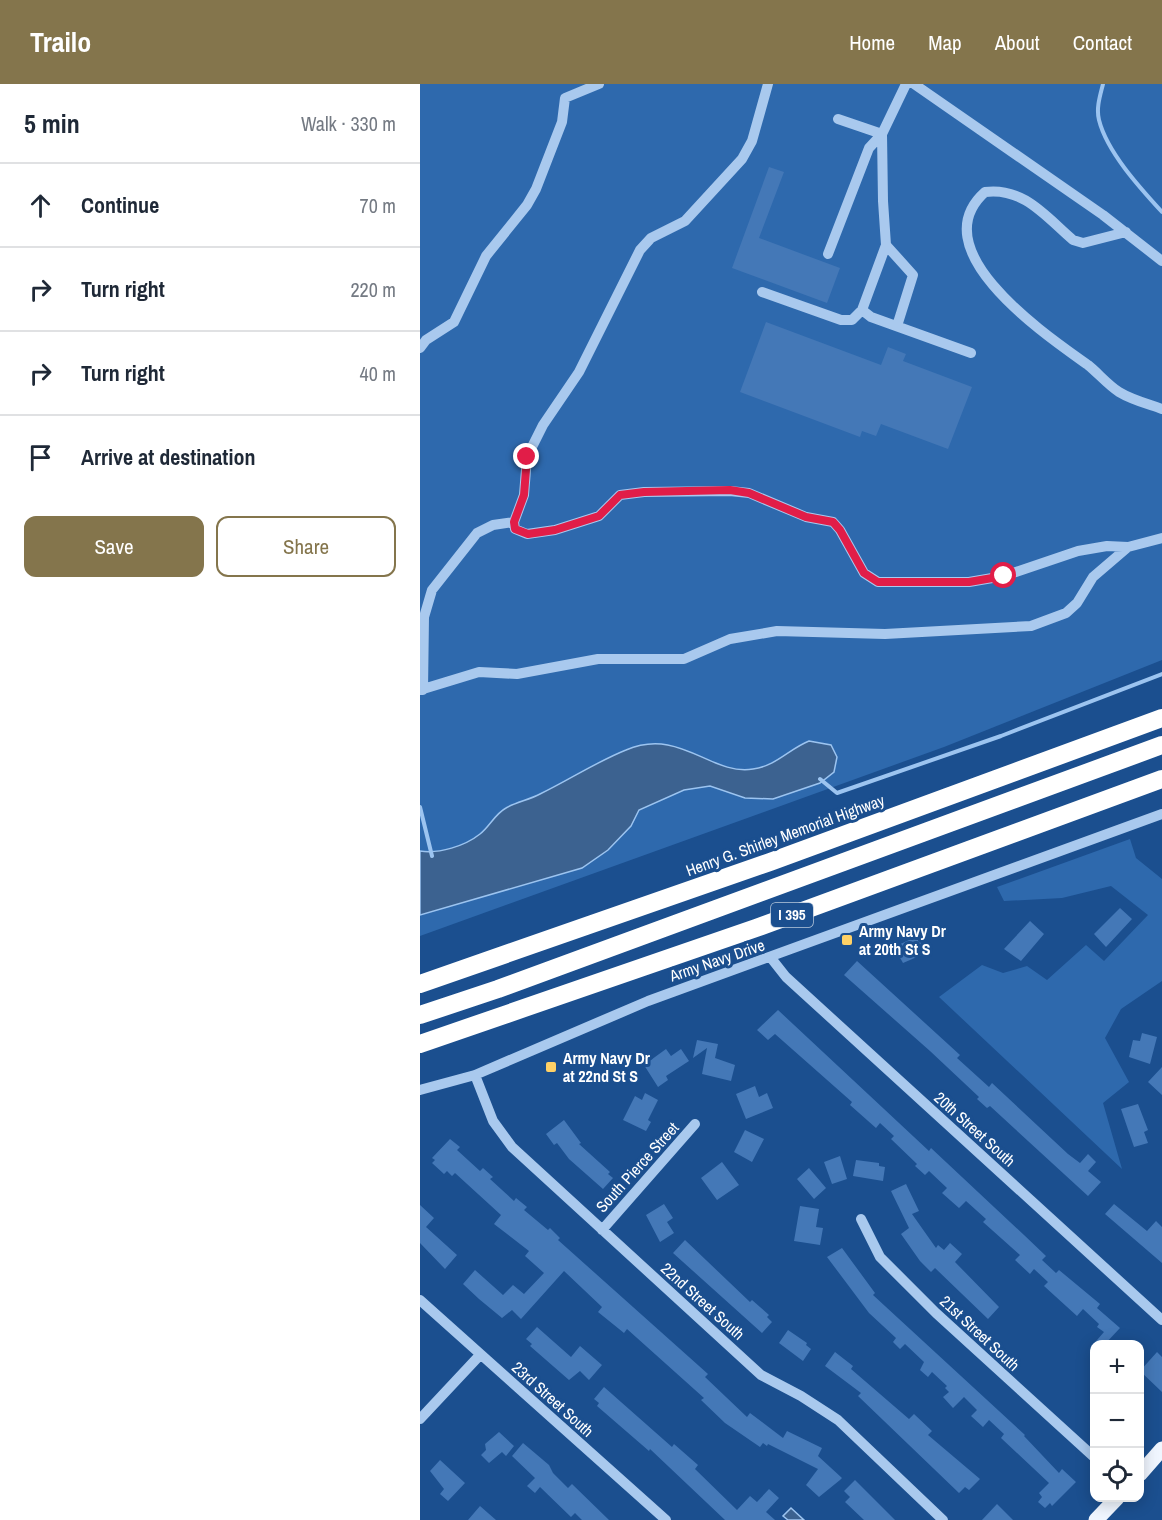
<!DOCTYPE html>
<html lang="en">
<head>
<meta charset="utf-8">
<style>
  :root { --surface:#fff; --page:#f2f2f3; --text:#1f2937; --muted:#747a83; --line:#e0e1e3; --accent:#84754c }
  body { margin:0; font-family:"Archivo Narrow",sans-serif; background:var(--page); color:var(--text) }
  .controls { position:absolute; right:18px; bottom:18px; display:grid; overflow:hidden; border-radius:12px; box-shadow:0 3px 15px #0003 }
  .controls button { width:54px; height:54px; display:grid; place-items:center; padding:0; border:0; border-bottom:2px solid var(--line); background:var(--surface); color:var(--text); font:30px sans-serif }
  .stop { position:absolute; width:18px; height:18px; margin:-14px; border:4px solid #e11d48; border-radius:50%; background:#fff }
  .stop.end { background:#e11d48; border-color:#fff; box-shadow:0 2px 6px #0008 }
  .list { margin:0; padding:0; list-style:none }
  h2 { display:flex; justify-content:space-between; align-items:center; height:78px; margin:0; padding:0 24px; font-size:26px }
  h2 small { font-size:20px; font-weight:400; color:var(--muted) }
  .list li { display:grid; grid-template-columns:39px 1fr auto; gap:18px; align-items:center; box-sizing:border-box; height:84px; padding:0 24px; border-top:2px solid var(--line) }
  .list b { display:block; font-size:22px; white-space:nowrap }
  .list em { font-size:20px; font-style:normal; color:var(--muted) }
  .actions { display:flex; gap:12px; padding:18px 24px }
  .actions a { flex:1; padding:14px 0; border:2px solid var(--accent); border-radius:12px; text-align:center; font-size:21px; color:var(--accent) }
  .actions .main { background:var(--accent); color:#fff }
  .icon { flex:none; width:33px; height:33px; fill:none; stroke:currentColor; stroke-width:2; stroke-linecap:round; stroke-linejoin:round }
  .map { position:relative; flex:none; width:742px; height:1436px; overflow:hidden }
  header { display:flex; align-items:center; gap:36px; box-sizing:border-box; height:84px; padding:0 30px; background:var(--accent); color:#fff }
  header strong { font-size:28px }
  nav { display:flex; gap:33px; margin-inline-start:auto; font-size:21px }
  main { display:flex }
  aside { flex:1; background:var(--surface) }
  .map>svg:first-child { display:block }
</style>
</head>
<body>
<header>
<strong>Trailo</strong>
<nav><a>Home</a><a>Map</a><a>About</a><a>Contact</a></nav>
</header>
<main>
<aside>
<h2>5 min<small>Walk · 330 m</small></h2>
<ul class="list">
<li><svg class="icon" aria-label="ahead" viewBox="0 0 24 24"><path d="M12 20V5M6 11l6-6 6 6"/></svg><div><b>Continue</b></div><em>70 m</em></li>
<li><svg class="icon" aria-label="right" viewBox="0 0 24 24"><path d="M7 20v-9h11M14 6l5 5-5 5"/></svg><div><b>Turn right</b></div><em>220 m</em></li>
<li><svg class="icon" aria-label="right" viewBox="0 0 24 24"><path d="M7 20v-9h11M14 6l5 5-5 5"/></svg><div><b>Turn right</b></div><em>40 m</em></li>
<li><svg class="icon" aria-label="arrive" viewBox="0 0 24 24"><path d="M6 21V4h12l-3 4 3 4H6"/></svg><div><b>Arrive at destination</b></div></li>
</ul>
<div class="actions"><a class="main">Save</a><a>Share</a></div>
</aside>
<div class="map">
<svg width="742" height="1436" viewBox="0 0 742 1436">
  <rect width="100%" height="100%" fill="#1b4f8f"/>
  <!-- green -->
  <path fill="#2e69ad" d="M0,0H742V576L524,663L0,852Z
    M710,755L716,774L742,795V897L701,925L685,954L709,998L683,1019L702,1085L519,913L562,881L583,889L607,882L627,896L666,861L684,877L728,831L691,802L642,814L584,817L577,803Z"/>
  <!-- water -->
  <path fill="#3c6290" stroke="#9cc4f0" stroke-width="1.5" d="M389,657L411,661L417,673L414,688L400,699L353,715L325,714L290,702L264,706L219,726L211,742L188,766L162,784L0,831V767C19,770 45,762 60,750C70,742 75,730 86,724C96,718 109,716 120,710C149,696 176,678 206,666C260,643 291,692 333,685C356,682 369,665 389,657Z
    M371,1424L384,1436H368L363,1432Z"/>
  <g fill="none" stroke-linecap="round" stroke-linejoin="round">
    <!-- stream -->
    <path stroke="#9cc4f0" stroke-width="4" d="M683,0C680,12 676,24 679,36C687,68 720,104 742,128
      M400,695L417,709L581,652L742,590
      M0,723L12,772"/>
  </g>
  <!-- building -->
  <path fill="#4478b7" d="M349,83L364,88L339,154L420,184L407,219L312,184Z
    M346,238L461,281L468,263L486,270L483,277L552,303L528,365L461,340L456,352L442,347L440,353L320,308Z
    M700,824L712,835L686,863L674,850Z
    M610,837L624,850L601,877L584,865Z
    M502,850L511,867L483,879L474,863Z
    M437,877L540,971L537,974L569,1003L572,999L648,1070L660,1079L668,1070L676,1078L668,1087L681,1098L668,1112L570,1022L567,1024L557,1015L559,1013L510,967L424,891Z
    M358,926L509,1067L511,1064L604,1151L626,1172L622,1176L636,1189L639,1186L680,1220L677,1224L700,1244L685,1260H675V1268L670,1264L684,1248L677,1243L679,1240L663,1225L657,1232L624,1202L628,1198L614,1185L610,1190L595,1176L600,1171L563,1138L566,1135L546,1117L539,1124L522,1109L527,1104L509,1087L505,1091L495,1082L497,1080L471,1055L474,1052L460,1039L456,1044L430,1021L432,1018L355,950L348,956L337,946Z
    M722,949L737,953L730,980L709,973L713,956L720,957Z
    M277,956L298,960L295,974L315,981L311,997L282,990L287,964L273,974Z
    M246,965L251,972L261,965L269,977L246,992L248,996L238,1003L224,981Z
    M742,983V1011L728,998Z
    M335,1002L339,1013L347,1009L353,1024L326,1035L316,1010Z
    M225,1009L238,1016L228,1036L231,1038L226,1047L203,1036L215,1012L222,1016Z
    M718,1020L728,1046L724,1048L728,1059L714,1063L701,1025Z
    M144,1036L161,1059L159,1060L190,1088L188,1090L193,1094L183,1105L149,1075L137,1059L134,1061L126,1050Z
    M325,1046L344,1055L332,1078L314,1068Z
    M30,1055L40,1063L37,1066L60,1087L63,1084L73,1093L70,1095L94,1117L96,1114L107,1123L104,1126L128,1146L130,1144L140,1154L138,1156L288,1290L285,1293L327,1333L330,1329L363,1354L367,1347L402,1364L398,1372L422,1394L420,1396L399,1413L386,1401L398,1385L348,1360L347,1362L343,1359L340,1363L305,1339L281,1316L284,1314L207,1245L204,1249L178,1228L182,1223L144,1187L101,1235L92,1226L82,1234L59,1215L43,1200L55,1186L83,1211L93,1201L104,1210L124,1189L105,1172L109,1167L74,1140L81,1131L35,1089L32,1092L27,1087L24,1090L12,1079L15,1076L12,1074Z
    M420,1072L427,1095L412,1100L404,1078Z
    M436,1076L459,1079V1082L465,1083L463,1097L433,1092Z
    M302,1078L319,1101L297,1116L281,1094Z
    M389,1084L406,1104L394,1115L377,1095Z
    M486,1100L499,1127L492,1130L516,1164L518,1161L524,1166L530,1159L542,1170L535,1178L579,1223L568,1235L515,1184L511,1188L500,1177L481,1150L489,1144L471,1107Z
    M244,1120L253,1134L247,1138L254,1149L240,1158L226,1131Z
    M694,1120L727,1147L736,1137L742,1143V1179L685,1130Z
    M0,1121L14,1134L6,1143L37,1171L25,1185L0,1159Z
    M380,1122L399,1125L396,1143L403,1144L400,1161L374,1157Z
    M265,1156L330,1218L332,1216L349,1231L347,1233L352,1238L342,1249L253,1169Z
    M422,1164L455,1209L453,1211L605,1351L604,1352L639,1389L642,1385L656,1398L632,1422L630,1419L625,1424L618,1418L622,1413L619,1409L629,1399L581,1354L584,1350L569,1336L563,1343L551,1332L557,1326L544,1313L533,1324L523,1313L529,1308L525,1304L527,1302L512,1288L508,1293L500,1286L504,1278L485,1260L480,1265L473,1258L476,1254L449,1229L407,1173Z
    M117,1243L151,1273L160,1262L182,1281L169,1296L160,1287L149,1296L110,1262L112,1260L106,1255Z
    M368,1246L387,1259L386,1261L391,1265L383,1277L359,1259Z
    M415,1268L433,1282L431,1285L489,1335L494,1330L512,1347L508,1351L560,1395L549,1406L545,1403L539,1409L438,1312L441,1309L405,1282Z
    M737,1268L742,1273V1308L720,1287Z
    M184,1303L252,1363L254,1360L278,1381L275,1385L317,1426L330,1412L337,1418L349,1405L359,1414L346,1428L355,1436H305L230,1365L229,1367L177,1322L179,1319L174,1315Z
    M79,1348L94,1362L86,1372L82,1368L69,1379L61,1371L66,1366L65,1360Z
    M103,1359L129,1381L133,1389L148,1404L152,1400L189,1436H162L155,1429L151,1433L120,1403L115,1409L107,1402L115,1394L92,1372Z
    M20,1376L45,1399L28,1417L20,1410L24,1405L10,1387Z
    M435,1396L475,1436H444L425,1418L430,1413L424,1407Z
    M577,1420L593,1436H562Z
    M60,1422L76,1436H48Z"/>
  <g fill="none" stroke-linecap="round" stroke-linejoin="round">
    <!-- minor -->
    <path stroke="#a9c9ee" stroke-width="10" d="M494,0L683,131L742,177
      M706,148L663,159L653,156C626,133 604,103 565,108C500,166 626,251 668,281C678,289 688,301 699,308C712,316 728,320 742,325
      M408,170L449,64L462,50L418,35
      M342,208L421,236H432L442,226L466,161
      M442,226L451,233L551,269
      M477,242L493,191L466,161L463,117L462,50L486,0
      M0,264L6,256L34,238L66,172L107,121L116,105L142,38L145,14L179,0
      M94,438L95,445L107,450L135,446L179,432L200,411L224,408L310,407L329,409L386,433L413,438L420,446L444,489L458,498H549L584,492L658,467L687,462L708,463
      M0,606L59,588L97,590L178,575H264L310,555L357,547L465,550L611,542L646,529L657,519L673,493L708,463L742,454
      M3,606L4,533L12,506L57,449L73,441L94,438L104,411L107,373L123,341L159,288L220,166L231,154L265,137L322,75L332,57L348,0
      M351,874L366,893L742,1236
      M55,991L73,1037L92,1063L341,1291L381,1312L418,1336L523,1436
      M0,1006L55,991L228,917L742,730
      M441,1135L460,1173L516,1229L674,1373
      M182,1146L275,1040
      M0,1216L246,1436
      M0,1335L60,1271"/>
    <!-- major -->
    <path stroke="#f0f6ff" stroke-width="15" d="M720,1390L742,1365
      M676,1436L697,1414"/>
    <!-- highway -->
    <path stroke="#fff" stroke-width="18" d="M0,900L350,778L742,634
      M0,931L78,905L742,661
      M0,960L336,844L742,695"/>
  </g>
  <g fill="none" stroke-linecap="round" stroke-linejoin="round">
    <!-- route -->
    <path stroke="#e11d48" stroke-width="8" d="M107,373L104,411L94,438L95,445L108,450L135,446L179,432L200,411L224,408L310,406L329,409L386,433L413,438L420,446L444,489L458,498H549L584,492"/>
  </g>
  <!-- markers -->
  <g fill="#ffd166" stroke="#1b4f8f" stroke-width="2">
    <rect x="421" y="850" width="12" height="12" rx="3"/>
    <rect x="125" y="977" width="12" height="12" rx="3"/>
  </g>
  <g text-anchor="middle" stroke-width="6" stroke-linejoin="round" paint-order="stroke">
    <!-- shield labels -->
    <rect fill="#1b4f8f" stroke="#bbcadd" stroke-width="1.5" x="351" y="819" width="42" height="24" rx="4.5"/>
    <g font-size="15" font-weight="bold" fill="#fff">
      <text x="372" y="836">I 395</text>
    </g>
    <!-- street labels -->
    <g font-size="16" fill="#fff" stroke="#1b4f8f">
      <text transform="translate(365 751) rotate(-20)" y="6">Henry G. Shirley Memorial Highway</text>
      <text transform="translate(297 876) rotate(-19)" y="6">Army Navy Drive</text>
      <text transform="translate(555 1045) rotate(42)" y="6">20th Street South</text>
      <text transform="translate(217 1083) rotate(-48)" y="6">South Pierce Street</text>
      <text transform="translate(283 1217) rotate(42)" y="6">22nd Street South</text>
      <text transform="translate(560 1249) rotate(43)" y="6">21st Street South</text>
      <text transform="translate(133 1315) rotate(42)" y="6">23rd Street South</text>
    </g>
    <!-- poi labels -->
    <g font-size="16" font-weight="bold" fill="#fff" stroke="#1b4f8f" text-anchor="start">
      <text x="439" y="853">Army Navy Dr<tspan x="439" dy="18">at 20th St S</tspan></text>
      <text x="143" y="980">Army Navy Dr<tspan x="143" dy="18">at 22nd St S</tspan></text>
    </g>
  </g>
</svg>
<div class="controls">
<button>+</button>
<button>−</button>
<button><svg class="icon" aria-label="locate" viewBox="0 0 24 24"><circle cx="12" cy="12" r="6"/><path d="M12 2v4M12 18v4M2 12h4M18 12h4"/></svg></button>
</div>
<div class="stop" style="left:584px;top:492px"></div>
<div class="stop end" style="left:107px;top:373px"></div>
</div>
</main>
</body>
</html>
